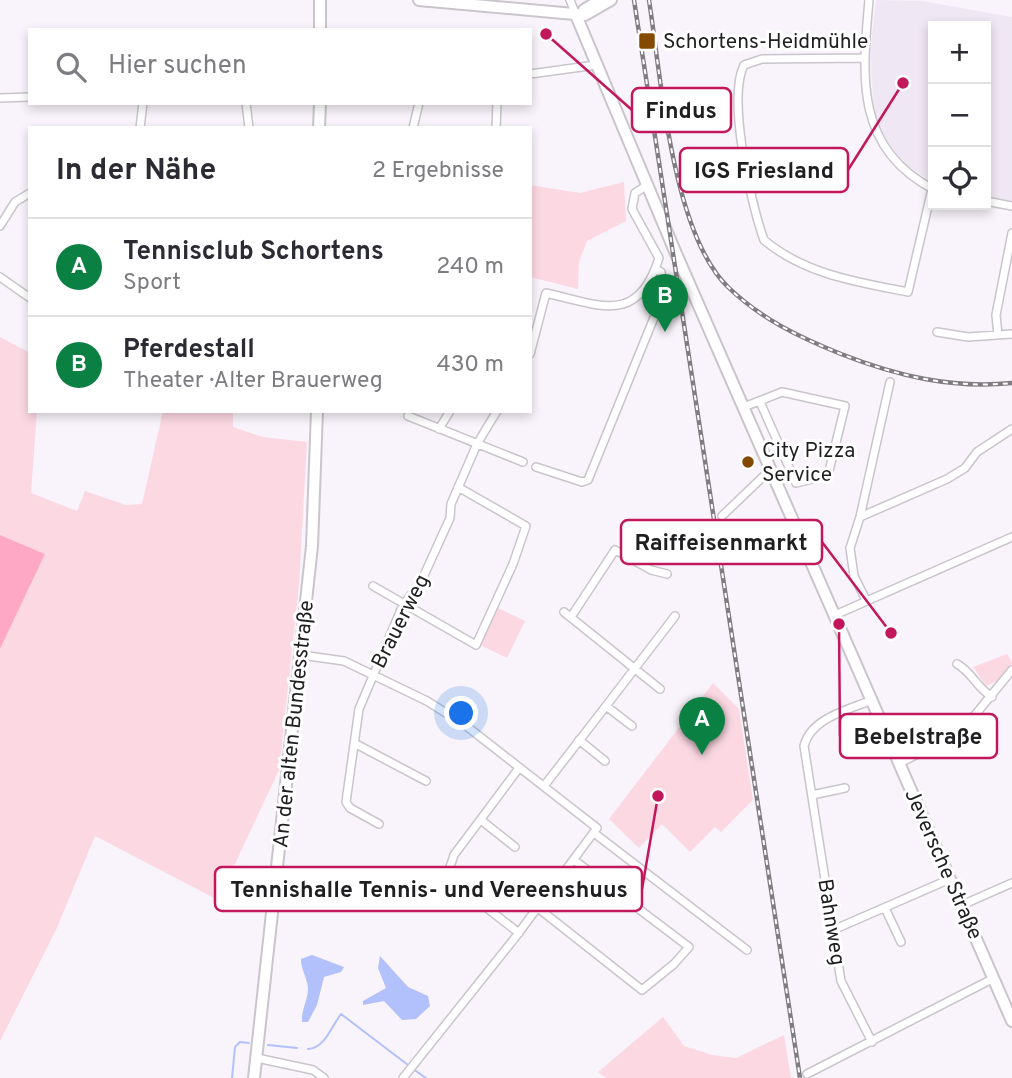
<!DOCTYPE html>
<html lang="de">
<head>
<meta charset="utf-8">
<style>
  :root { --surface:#fff; --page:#f2f2f3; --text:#2b2b33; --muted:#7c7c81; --line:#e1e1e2; --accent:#0b8043 }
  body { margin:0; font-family:Overpass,sans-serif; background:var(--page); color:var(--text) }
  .controls { position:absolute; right:21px; top:21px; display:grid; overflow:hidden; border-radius:0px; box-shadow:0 4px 10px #0003 }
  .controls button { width:63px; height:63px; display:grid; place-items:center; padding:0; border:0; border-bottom:2px solid var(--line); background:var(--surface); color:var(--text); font:35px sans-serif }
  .you { position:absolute; left:462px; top:714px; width:24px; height:24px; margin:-18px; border:5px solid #fff; border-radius:50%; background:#1a73e8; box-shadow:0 0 0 10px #1a73e833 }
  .badge { display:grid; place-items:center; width:46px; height:46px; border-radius:50%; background:var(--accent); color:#fff; font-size:23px; font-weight:700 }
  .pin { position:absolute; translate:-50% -58px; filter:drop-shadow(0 2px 4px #0008) }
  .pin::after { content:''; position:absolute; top:37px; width:24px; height:21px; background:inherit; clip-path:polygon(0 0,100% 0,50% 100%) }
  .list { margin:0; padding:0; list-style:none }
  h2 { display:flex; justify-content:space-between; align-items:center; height:91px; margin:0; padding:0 28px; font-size:30px }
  h2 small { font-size:23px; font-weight:400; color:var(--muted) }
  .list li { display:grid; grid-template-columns:46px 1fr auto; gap:21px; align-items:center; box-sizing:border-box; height:98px; padding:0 28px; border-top:2px solid var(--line) }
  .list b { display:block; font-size:26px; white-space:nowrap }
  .list p { margin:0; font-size:23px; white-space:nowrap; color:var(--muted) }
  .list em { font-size:23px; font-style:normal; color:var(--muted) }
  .icon { flex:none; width:38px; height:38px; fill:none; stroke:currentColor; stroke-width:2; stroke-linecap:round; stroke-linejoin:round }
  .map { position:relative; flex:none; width:1012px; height:1078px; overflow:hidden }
  .search { position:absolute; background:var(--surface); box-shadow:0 4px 10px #0003; left:28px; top:28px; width:504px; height:77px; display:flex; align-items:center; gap:18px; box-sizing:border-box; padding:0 24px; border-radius:0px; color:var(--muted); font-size:26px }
  .panel { position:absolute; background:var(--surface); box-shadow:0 4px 10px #0003; left:28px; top:126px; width:504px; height:287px; border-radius:0px }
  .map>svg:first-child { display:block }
</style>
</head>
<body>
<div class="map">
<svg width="1012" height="1078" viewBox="0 0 1012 1078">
  <rect width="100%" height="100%" fill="#f9f4fb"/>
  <!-- built -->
  <path fill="#f0e7f4" d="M876,0L922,1L1012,17V202L986,197V26H933V183L899,160L884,141L874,114L870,51Z"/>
  <!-- green -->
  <path fill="#fcd8e3" d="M624,182L626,221L587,241L579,262L578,289L530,277V185L580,193Z
    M0,337L30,353V411H37L31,493L77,511L85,491L126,505L142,504L163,411H233V427L263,437L307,442L299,585L279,770L218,900L95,836L56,930L0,1041V649L45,554L0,535Z
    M498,608L525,621L507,658L480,645Z
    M1007,654L1012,663L997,681L986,686L973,667Z
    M713,683L739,709L753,800L721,832L715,827L690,852L662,824L639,848L609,819Z
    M663,1017L684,1046L712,1055L736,1058L784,1035L791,1078H606L598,1072Z"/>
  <!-- forest -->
  <path fill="#fea8c5" d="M0,535L45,554L0,649Z"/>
  <!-- water -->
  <path fill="#b2c0fb" d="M312,955L344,967L341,972L324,977L317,1005L308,1022H302C301,1009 308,1001 308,988C307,977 301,970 301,959Z
    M380,956L408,987L428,996L430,1006L416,1019L402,1020L384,1001L363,1005V1001L386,988L378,968Z"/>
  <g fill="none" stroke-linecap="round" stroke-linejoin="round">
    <!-- stream -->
    <path stroke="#b2c0fb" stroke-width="2" d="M268,1045L297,1048
      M308,1049C325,1048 331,1027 341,1014L408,1065
      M413,1069L426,1078
      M232,1078L235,1047L240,1042L249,1043"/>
    <!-- street casing -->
    <g stroke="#c9c5cb" stroke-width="10">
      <path id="street" d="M570,0L576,15
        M869,0C862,77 855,148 933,189
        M864,58L762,59L744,65C727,99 751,204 764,240C804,274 857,282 908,292L932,189
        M530,74L596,65
        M0,98L30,97
        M246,103L249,128
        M140,128L143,103
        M413,128L419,103
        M496,128L497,103
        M986,201L1012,206
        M0,226L15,202L30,193
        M0,277L30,298
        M937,332L968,337L1012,334
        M998,335L996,315L1012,233
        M530,354L546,293C600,305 638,326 659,258L632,209L635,193L646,186
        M744,407L782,392L845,406L828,475L796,483L760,402
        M408,416L523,462
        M439,429L450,411
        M536,467L582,482L588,480L664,293L661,272L655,269
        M722,516L770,470
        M860,517L947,479L965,468L977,452L1012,429
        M373,586L476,645L513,564L526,526L458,487
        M866,600L854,576L850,548L860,517L890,382
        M564,612L660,689
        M835,615L1012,537
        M571,617L615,550L651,570L667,574
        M301,655L344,661L427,701L465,725L597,828L514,939L403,1078
        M957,664C972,672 977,688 992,697
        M606,706L675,616
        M579,740L605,761
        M356,744L426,781
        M900,763L961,732L1012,670
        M519,768L454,855L449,870L456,884L519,933
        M544,786L606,706L632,726
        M812,795L845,788
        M481,820L515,847
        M379,824L350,808L346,802L359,709L403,605L421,582L450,518L451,504L477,444L497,411
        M594,833L747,950
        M962,905L1012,883
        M538,908L642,990L674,964L689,947L574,860
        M885,908L901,942
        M833,930L950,879
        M872,1042L841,981L804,746C811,718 848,710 872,700
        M257,1058L313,1070L324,1078
        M807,1074L994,978"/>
    </g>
    <!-- secondary casing -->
    <g stroke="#c9c5cb" stroke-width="14">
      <path id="secondary" d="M320,0V30
        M419,0L585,15L611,0
        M584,10L600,0
        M576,15L674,249L1012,1021
        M319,128L320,103
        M254,1078L312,546L317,411"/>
    </g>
    <!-- street -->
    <use href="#street" stroke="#fff" stroke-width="7"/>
    <!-- secondary -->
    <use href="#secondary" stroke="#fff" stroke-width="10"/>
    <!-- rail casing -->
    <g stroke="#807d82" stroke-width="4.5">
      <path id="rail" d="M634,0L800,1078
        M649,0C661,77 672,233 728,287C761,319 799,337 841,354C897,376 952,389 1012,383"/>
    </g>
    <!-- rail -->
    <use href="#rail" stroke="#fff" stroke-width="2" stroke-dasharray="5" stroke-linecap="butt"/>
  </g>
  <!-- markers -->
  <g fill="#854a02" stroke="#fff" stroke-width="2.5">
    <rect x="638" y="32" width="18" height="18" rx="3.5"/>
    <circle cx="748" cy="462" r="7"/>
  </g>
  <g text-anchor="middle" stroke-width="6" stroke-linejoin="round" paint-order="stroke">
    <!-- poi labels -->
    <g font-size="21" fill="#1f1e20" stroke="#fff" text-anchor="start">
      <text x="663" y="48">Schortens-Heidmühle</text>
      <text x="762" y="457">City Pizza<tspan x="762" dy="24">Service</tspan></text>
    </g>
    <!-- street labels -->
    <g font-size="21" fill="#1f1e20" stroke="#fff">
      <text transform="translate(400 621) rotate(-63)" y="7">Brauerweg</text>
      <text transform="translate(293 724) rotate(-84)" y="7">An der alten Bundesstraße</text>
      <text transform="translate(944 864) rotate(66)" y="7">Jeversche Straße</text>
      <text transform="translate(832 922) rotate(81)" y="7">Bahnweg</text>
    </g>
  </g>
  <!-- callouts -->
  <path fill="none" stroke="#c2185b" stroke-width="2.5" d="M546 34L632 110M903 83L848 170M891 633L822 542M839 624L840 736M658 796L642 889"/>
  <g fill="#c2185b" stroke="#fff" stroke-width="2.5">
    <circle cx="546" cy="34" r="7"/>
    <circle cx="903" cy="83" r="7"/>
    <circle cx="891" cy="633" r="7"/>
    <circle cx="839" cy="624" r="7"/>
    <circle cx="658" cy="796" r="7"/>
  </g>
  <g fill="#fff" stroke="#c2185b" stroke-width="2.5">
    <rect x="632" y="88" width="99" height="44" rx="7"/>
    <rect x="680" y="148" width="168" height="44" rx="7"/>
    <rect x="621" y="520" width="201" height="44" rx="7"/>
    <rect x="840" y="714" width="157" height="44" rx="7"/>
    <rect x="215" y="867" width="427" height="44" rx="7"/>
  </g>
  <g font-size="23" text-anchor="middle" font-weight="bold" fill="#1f1e20">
    <text x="681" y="118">Findus</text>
    <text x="764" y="178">IGS Friesland</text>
    <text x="721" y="550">Raiffeisenmarkt</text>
    <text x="918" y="744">Bebelstraße</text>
    <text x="429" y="897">Tennishalle Tennis- und Vereenshuus</text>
  </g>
</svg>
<div class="controls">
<button>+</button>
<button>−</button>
<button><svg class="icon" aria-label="locate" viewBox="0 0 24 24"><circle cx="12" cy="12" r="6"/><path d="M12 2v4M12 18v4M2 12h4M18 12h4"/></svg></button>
</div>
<div class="you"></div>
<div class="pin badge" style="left:702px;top:755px">A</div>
<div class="pin badge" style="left:665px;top:332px">B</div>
<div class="search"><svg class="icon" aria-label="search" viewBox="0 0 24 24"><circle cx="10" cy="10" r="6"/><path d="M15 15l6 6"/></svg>Hier suchen</div>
<section class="panel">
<h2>In der Nähe<small>2 Ergebnisse</small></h2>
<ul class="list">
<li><span class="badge">A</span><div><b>Tennisclub Schortens</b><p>Sport</p></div><em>240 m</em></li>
<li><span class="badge">B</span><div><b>Pferdestall</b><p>Theater · Alter Brauerweg</p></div><em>430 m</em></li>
</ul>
</section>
</div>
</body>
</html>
